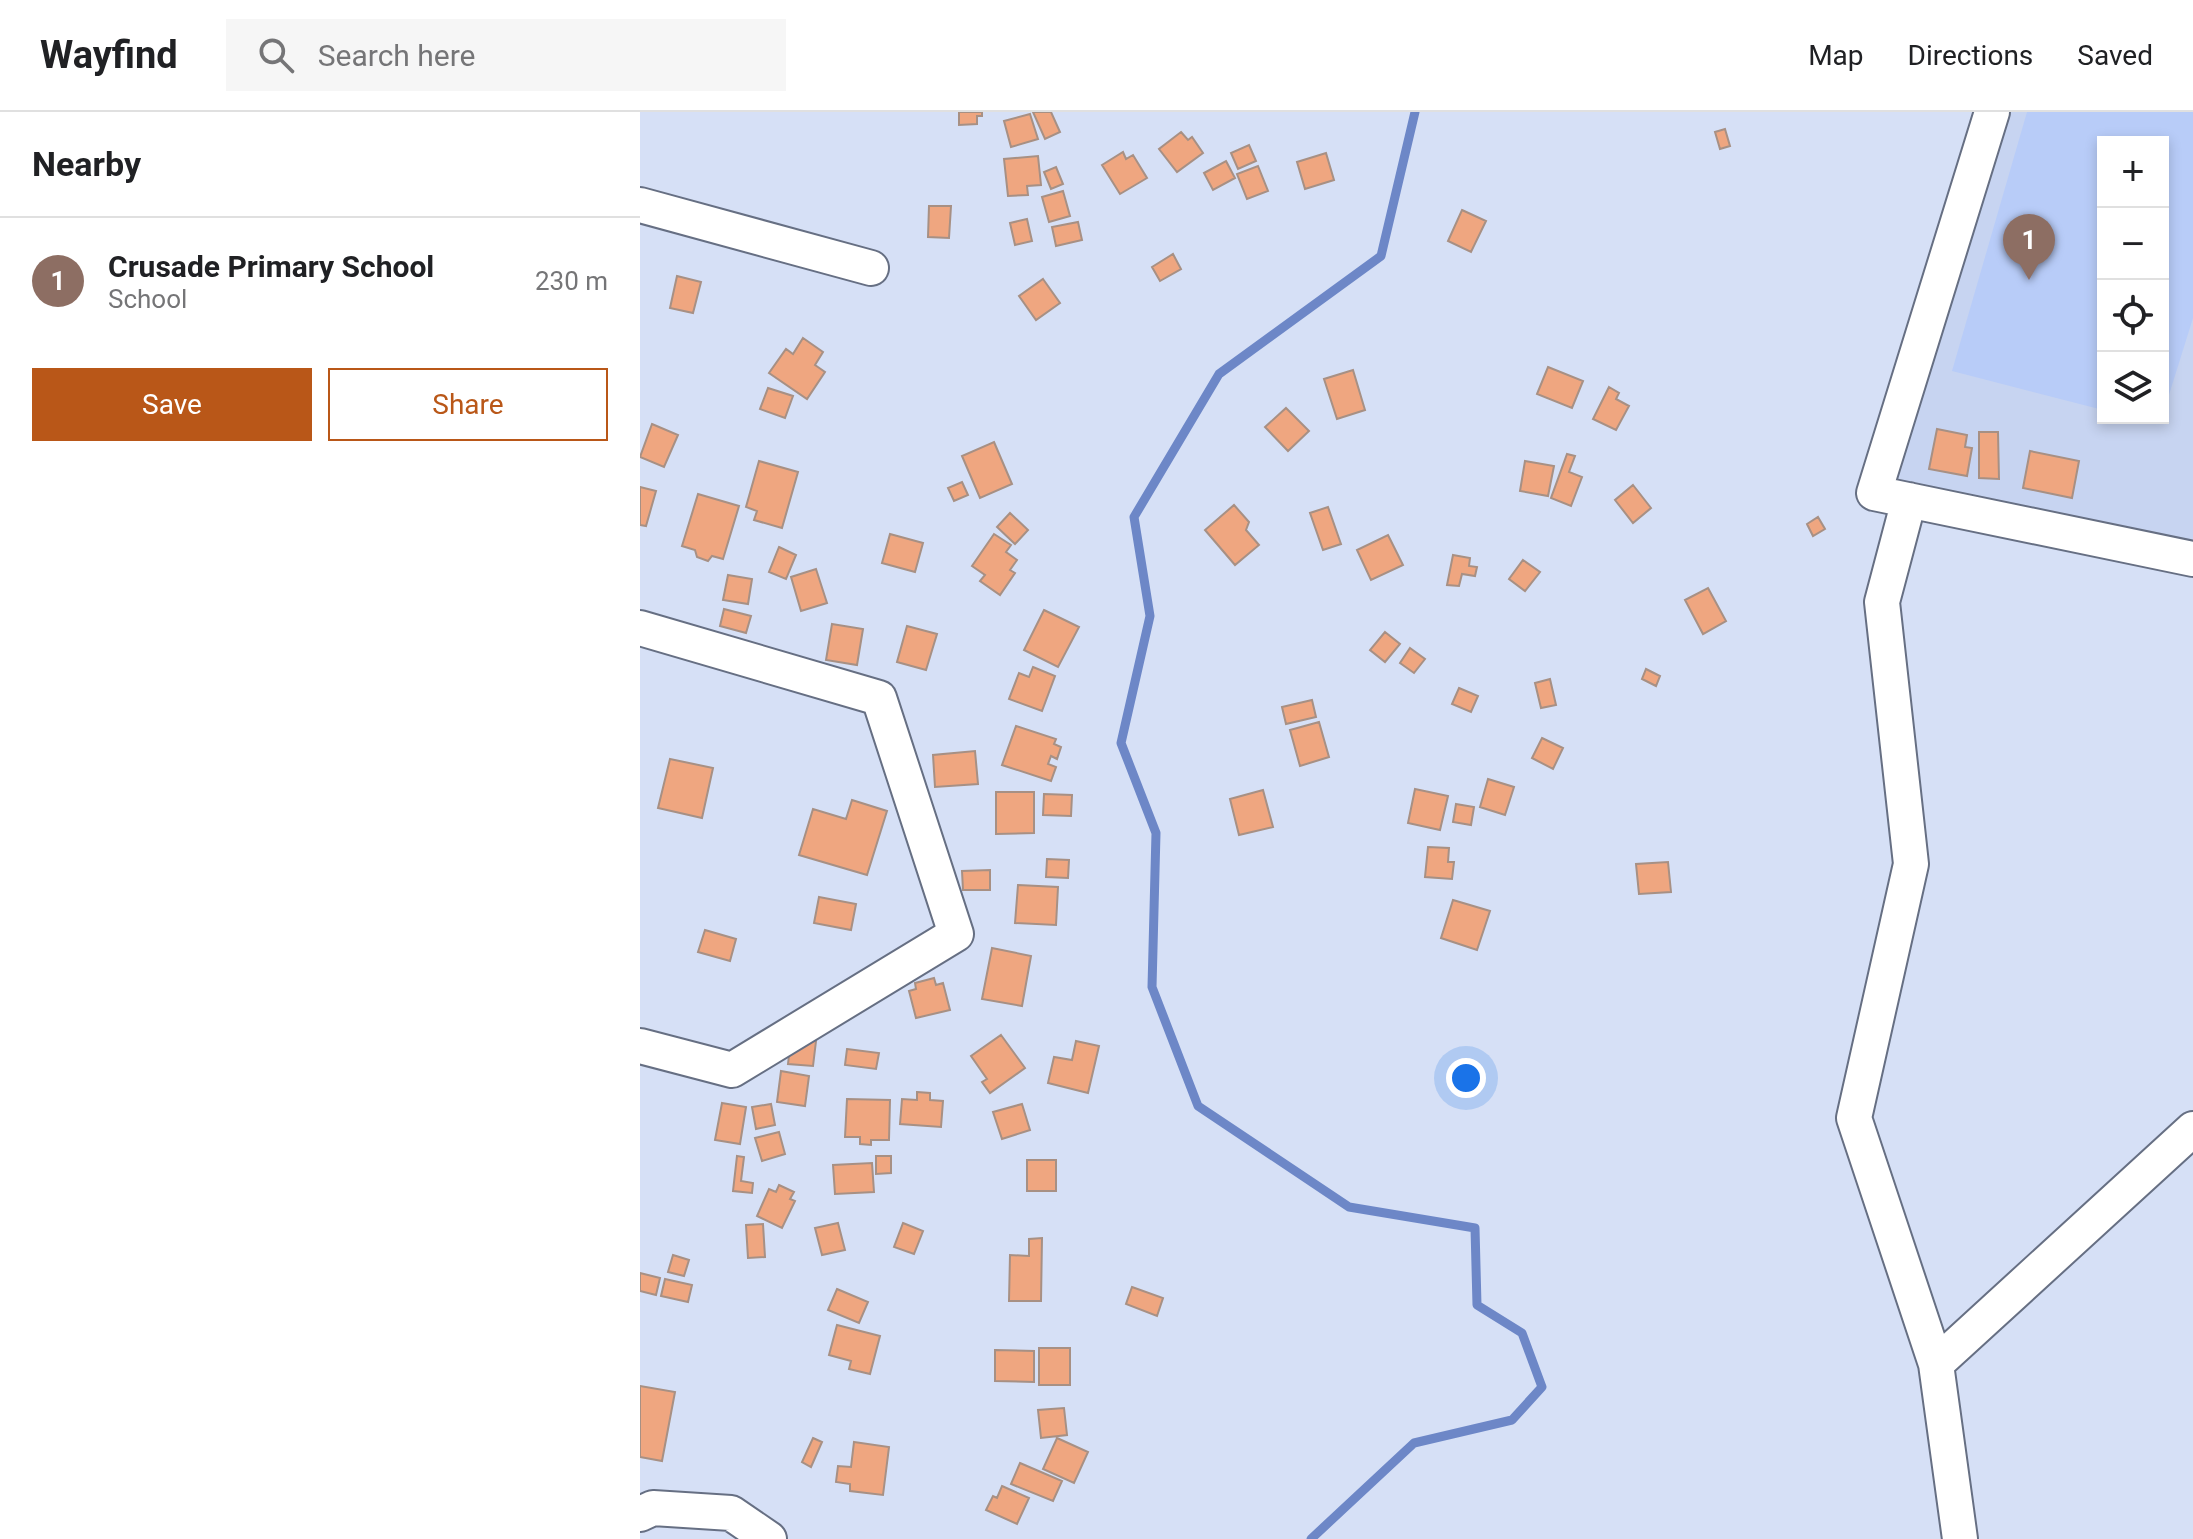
<!DOCTYPE html>
<html lang="en">
<head>
<meta charset="utf-8">
<style>
  :root { --surface:#fff; --page:#f6f6f6; --text:#202124; --muted:#757577; --line:#e0e0e0; --accent:#b95718 }
  body { margin:0; font-family:Roboto,sans-serif; background:var(--page); color:var(--text) }
  .controls { position:absolute; right:24px; top:24px; display:grid; overflow:hidden; border-radius:0px; box-shadow:0 4px 12px #0003 }
  .controls button { width:72px; height:72px; display:grid; place-items:center; padding:0; border:0; border-bottom:2px solid var(--line); background:var(--surface); color:var(--text); font:40px sans-serif }
  .you { position:absolute; left:826px; top:966px; width:28px; height:28px; margin:-20px; border:6px solid #fff; border-radius:50%; background:#1a73e8; box-shadow:0 0 0 12px #1a73e833 }
  .badge { display:grid; place-items:center; width:52px; height:52px; border-radius:50%; background:var(--accent); color:#fff; font-size:26px; font-weight:700 }
  .pin { position:absolute; translate:-50% -66px; filter:drop-shadow(0 2px 4px #0008) }
  .pin::after { content:''; position:absolute; top:42px; width:28px; height:24px; background:inherit; clip-path:polygon(0 0,100% 0,50% 100%) }
  .list { margin:0; padding:0; list-style:none }
  h2 { display:flex; justify-content:space-between; align-items:center; height:104px; margin:0; padding:0 32px; font-size:34px }
  h2 small { font-size:26px; font-weight:400; color:var(--muted) }
  .list li { display:grid; grid-template-columns:52px 1fr auto; gap:24px; align-items:center; box-sizing:border-box; height:128px; padding:0 32px; border-top:2px solid var(--line) }
  .list b { display:block; font-size:30px; white-space:nowrap }
  .list p { margin:0; font-size:26px; white-space:nowrap; color:var(--muted) }
  .list em { font-size:26px; font-style:normal; color:var(--muted) }
  .actions { display:flex; gap:16px; padding:24px 32px }
  .actions a { flex:1; padding:18px 0; border:2px solid var(--accent); border-radius:0px; text-align:center; font-size:28px; color:var(--accent) }
  .actions .main { background:var(--accent); color:#fff }
  .icon { flex:none; width:44px; height:44px; fill:none; stroke:currentColor; stroke-width:2; stroke-linecap:round; stroke-linejoin:round }
  .map { position:relative; flex:none; width:1553px; height:1427px; overflow:hidden }
  header { display:flex; align-items:center; gap:48px; box-sizing:border-box; height:112px; padding:0 40px; background:var(--surface); border-bottom:2px solid var(--line) }
  header strong { font-size:38px }
  nav { display:flex; gap:44px; margin-inline-start:auto; font-size:28px }
  .search { width:560px; height:72px; background:var(--page); display:flex; align-items:center; gap:20px; box-sizing:border-box; padding:0 28px; border-radius:0px; color:var(--muted); font-size:30px }
  main { display:flex }
  aside { flex:1; background:var(--surface) }
  .map>svg:first-child { display:block }
</style>
</head>
<body>
<header>
<strong>Wayfind</strong>
<div class="search"><svg class="icon" aria-label="search" viewBox="0 0 24 24"><circle cx="10" cy="10" r="6"/><path d="M15 15l6 6"/></svg>Search here</div>
<nav><a>Map</a><a>Directions</a><a>Saved</a></nav>
</header>
<main>
<aside>
<h2>Nearby<small></small></h2>
<ul class="list">
<li><span class="badge" style="background:#8d6e63">1</span><div><b>Crusade Primary School</b><p>School</p></div><em>230 m</em></li>
</ul>
<div class="actions"><a class="main">Save</a><a>Share</a></div>
</aside>
<div class="map">
<svg width="1553" height="1427" viewBox="0 0 1553 1427">
  <rect width="100%" height="100%" fill="#d6e0f6"/>
  <!-- built -->
  <path fill="#c7d4f1" fill-rule="evenodd" d="M1369,0H1553V431L1252,369ZM1463,30H1523V306H1463Z"/>
  <!-- green -->
  <path fill="#b8ccf8" d="M1387,0H1553V206L1523,302V30H1463V298L1312,259Z"/>
  <g fill="none" stroke-linecap="round" stroke-linejoin="round">
    <!-- stream -->
    <path stroke="#6d87c7" stroke-width="9" d="M671,1427L774,1331L872,1308L902,1275L882,1221L837,1193L835,1116L709,1095L558,994L512,875L516,721L481,631L510,504L494,405L579,262L741,144L775,0"/>
  </g>
  <!-- building -->
  <path fill="#efa680" stroke="#a79084" stroke-width="2" d="M319,0H342V4H337V12L319,13Z
    M393,0H411L420,20L405,27Z
    M390,2L398,27L371,35L364,9Z
    M1085,17L1090,34L1080,37L1075,20Z
    M541,20L548,28L552,25L563,41L537,60L519,37Z
    M609,33L616,49L598,57L591,41Z
    M483,40L486,47L493,43L507,66L480,82L462,53Z
    M686,41L694,68L665,77L657,50Z
    M398,44L401,73L387,74L388,83L368,84L364,47Z
    M586,49L595,66L573,78L564,61Z
    M618,54L628,79L607,87L597,62Z
    M416,55L423,72L411,77L404,60Z
    M423,79L430,104L409,110L402,85Z
    M289,94H311L309,126L288,125Z
    M822,98L846,109L831,140L808,129Z
    M387,107L392,129L375,133L370,111Z
    M438,110L442,128L416,134L412,115Z
    M533,142L541,157L520,169L512,155Z
    M37,164L61,170L53,201L30,196Z
    M403,167L420,191L396,208L379,184Z
    M163,226L183,240L175,253L185,260L167,287L129,261L146,237L153,242Z
    M908,255L943,269L932,296L897,282Z
    M713,258L725,298L697,307L684,267Z
    M969,275L979,281L976,287L989,294L976,318L953,307Z
    M128,276L153,284L145,306L120,297Z
    M646,296L669,319L648,339L625,315Z
    M12,312L38,323L24,355L0,345Z
    M1297,317L1327,323L1325,335L1332,336L1327,364L1289,357Z
    M1339,320H1358L1359,367L1339,366Z
    M354,330L372,372L340,386L322,344Z
    M1390,339L1439,349L1432,386L1383,376Z
    M927,342L935,344L929,360L942,365L931,394L911,386Z
    M119,349L158,360L142,416L114,408L117,399L106,395Z
    M885,349L914,354L908,384L880,379Z
    M322,370L328,383L314,389L308,376Z
    M993,373L1011,396L993,411L975,388Z
    M0,375L16,379L6,414L0,413Z
    M58,382L99,394L83,447L72,444L68,449L57,445L55,438L42,434Z
    M594,393L609,410L606,418L619,433L595,453L565,418Z
    M688,395L701,432L683,438L670,401Z
    M370,401L388,418L375,432L357,415Z
    M1178,405L1185,417L1173,424L1167,412Z
    M250,422L283,431L275,460L242,451Z
    M354,422L371,433L366,440L377,448L370,458L375,461L360,483L340,469L345,463L332,454Z
    M748,423L763,453L731,468L717,438Z
    M139,435L156,443L146,467L129,460Z
    M813,443L830,446L829,454L837,455L835,464L822,462L819,474L807,473Z
    M883,448L900,460L885,479L869,467Z
    M176,457L187,491L161,499L151,465Z
    M88,463L112,467L108,492L83,488Z
    M1068,476L1086,509L1063,522L1045,488Z
    M84,497L111,504L106,521L80,514Z
    M404,498L439,515L418,555L384,538Z
    M192,512L223,517L217,553L186,548Z
    M267,514L297,522L286,558L257,550Z
    M745,520L760,532L745,550L730,538Z
    M770,536L785,547L774,561L760,551Z
    M393,555L415,564L402,599L369,587L379,561L389,565Z
    M1006,557L1020,564L1016,574L1002,567Z
    M910,567L916,593L901,596L895,571Z
    M819,576L838,584L831,600L812,592Z
    M672,588L676,605L646,612L642,595Z
    M679,610L689,645L660,654L650,618Z
    M376,614L416,627L414,632L421,635L417,647L411,644L408,652L416,655L411,669L362,653Z
    M902,626L923,636L913,657L892,646Z
    M335,639L338,672L295,675L293,643Z
    M30,647L73,656L62,706L18,696Z
    M848,667L874,675L865,703L840,695Z
    M775,677L808,684L800,718L768,711Z
    M623,678L633,715L599,723L590,687Z
    M356,680H394V721L356,722Z
    M404,682L432,683L431,704L403,703Z
    M212,688L247,699L227,763L159,743L173,697L206,707Z
    M816,692L834,695L831,713L813,710Z
    M788,735L809,736L808,750H814L812,767L785,765Z
    M407,747L429,748L428,766L406,765Z
    M1028,750L1031,780L999,782L996,752Z
    M350,758V778H323L322,759Z
    M378,773L418,775L416,813L375,811Z
    M179,785L216,792L211,818L174,811Z
    M813,788L850,799L837,838L801,826Z
    M65,818L96,827L90,849L58,840Z
    M352,836L391,844L382,894L342,887Z
    M294,866L296,873L303,871L310,898L276,906L269,879L276,877L275,871Z
    M361,923L385,956L350,981L342,970L347,967L331,944Z
    M151,926L176,929L173,954L148,952Z
    M436,929L459,934L448,981L408,971L414,945L432,948Z
    M207,937L239,941L236,957L205,953Z
    M141,959L169,964L165,994L137,990Z
    M277,980L290,981V988L303,989L301,1015L260,1012L262,987L277,988Z
    M207,987L250,988L249,1028H231V1033L220,1032V1025H205Z
    M82,991L106,995L100,1032L75,1028Z
    M131,992L135,1013L116,1017L112,995Z
    M382,992L390,1018L362,1027L353,1000Z
    M139,1020L145,1042L122,1049L115,1026Z
    M97,1044L104,1045L101,1069L113,1071L112,1081L93,1079Z
    M236,1044H251V1061L236,1062Z
    M387,1048H416V1079H387Z
    M232,1051L234,1080L195,1082L193,1053Z
    M139,1073L154,1080L150,1087L155,1089L142,1116L117,1104L129,1077L136,1080Z
    M198,1111L205,1138L182,1143L175,1116Z
    M263,1111L283,1119L274,1142L254,1135Z
    M123,1112L125,1145L108,1146L106,1113Z
    M402,1126L401,1189H369L370,1143L389,1144V1127Z
    M33,1143L49,1148L44,1164L28,1160Z
    M0,1161L20,1166L16,1183L0,1179Z
    M25,1167L52,1173L48,1190L21,1184Z
    M492,1175L523,1186L517,1204L486,1192Z
    M197,1177L228,1190L219,1211L188,1198Z
    M197,1213L240,1224L230,1262L209,1257L211,1249L189,1243Z
    M399,1236H430V1273H399Z
    M355,1238L394,1239V1270L355,1269Z
    M0,1274L35,1280L22,1349L0,1345Z
    M424,1296L427,1323L401,1326L398,1298Z
    M173,1326L182,1330L171,1355L162,1350Z
    M417,1326L448,1340L434,1371L403,1357Z
    M214,1330L249,1335L243,1383L210,1379V1372L196,1370L198,1354L211,1355Z
    M380,1351L422,1369L413,1389L371,1372Z
    M362,1374L389,1386L377,1412L346,1398L353,1384L357,1386Z"/>
  <g fill="none" stroke-linecap="round" stroke-linejoin="round">
    <!-- minor casing -->
    <g stroke="#666f83" stroke-width="38">
      <path id="minor" d="M1352,0L1234,381L1553,447
        M0,93L231,156
        M1269,388L1242,490L1271,752L1214,1006L1296,1252L1320,1427
        M0,516L239,586L316,822L92,958L0,934
        M1296,1252L1553,1017
        M0,1402L13,1396L91,1401L129,1427"/>
    </g>
    <!-- minor -->
    <use href="#minor" stroke="#fff" stroke-width="34"/>
  </g>
</svg>
<div class="controls">
<button>+</button>
<button>−</button>
<button><svg class="icon" aria-label="locate" viewBox="0 0 24 24"><circle cx="12" cy="12" r="6"/><path d="M12 2v4M12 18v4M2 12h4M18 12h4"/></svg></button>
<button><svg class="icon" aria-label="layers" viewBox="0 0 24 24"><path d="M12 4l9 5-9 5-9-5zM3 14l9 5 9-5"/></svg></button>
</div>
<div class="you"></div>
<div class="pin badge" style="left:1389px;top:168px;background:#8d6e63">1</div>
</div>
</main>
</body>
</html>
